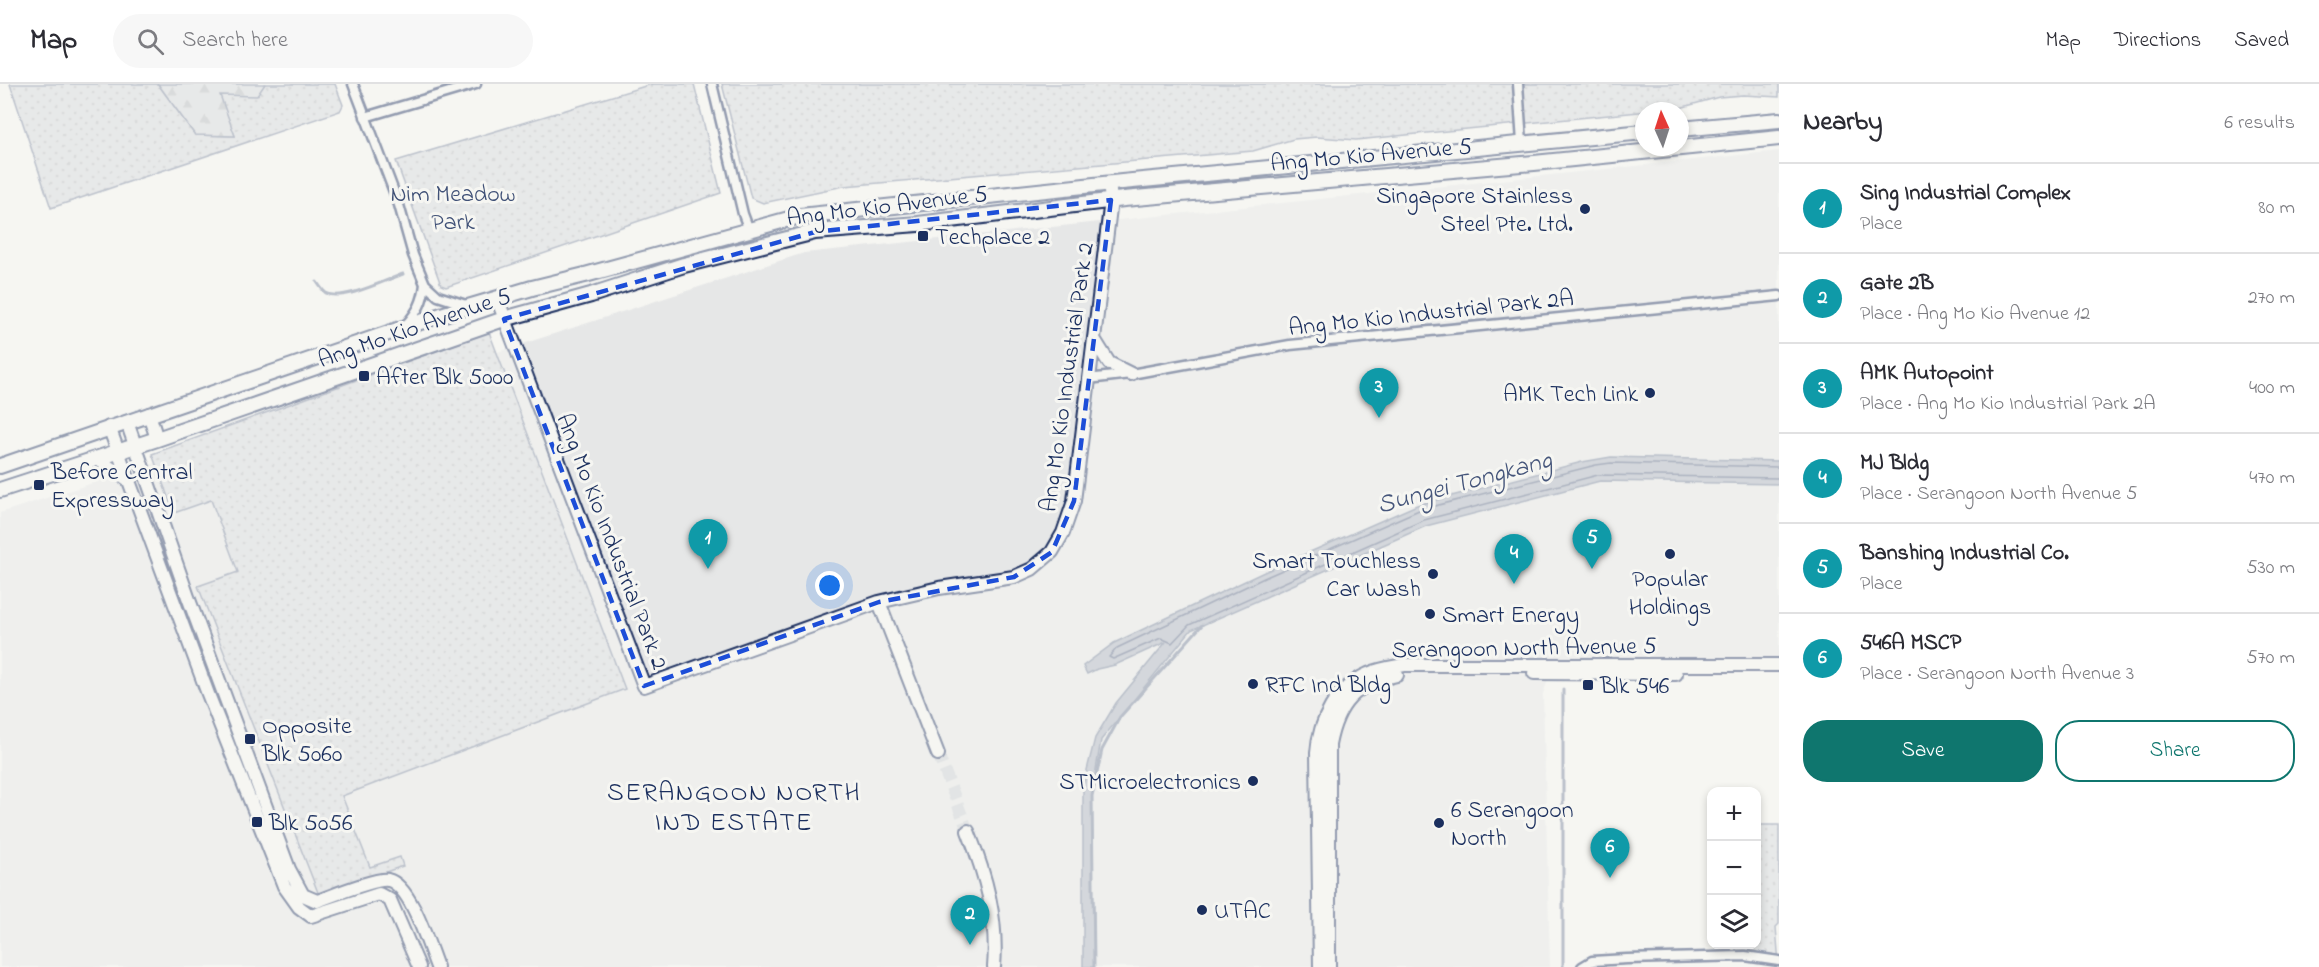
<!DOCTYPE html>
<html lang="en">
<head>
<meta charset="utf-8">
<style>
  :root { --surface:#fff; --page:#f7f7f7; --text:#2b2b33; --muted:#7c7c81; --line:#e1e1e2; --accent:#0f766e }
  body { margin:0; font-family:"Indie Flower",sans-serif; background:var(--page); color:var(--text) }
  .controls { position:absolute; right:18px; bottom:18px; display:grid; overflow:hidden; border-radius:12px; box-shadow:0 3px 9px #0003 }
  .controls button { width:54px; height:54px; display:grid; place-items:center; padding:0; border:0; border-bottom:2px solid var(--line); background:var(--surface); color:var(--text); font:30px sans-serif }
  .compass { position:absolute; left:1635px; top:18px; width:54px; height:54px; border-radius:50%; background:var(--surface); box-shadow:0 3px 9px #0003; rotate:357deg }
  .you { position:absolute; left:830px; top:502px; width:21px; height:21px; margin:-15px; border:4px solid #fff; border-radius:50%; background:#1a73e8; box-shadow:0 0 0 9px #1a73e833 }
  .badge { display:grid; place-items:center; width:39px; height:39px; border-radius:50%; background:var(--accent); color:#fff; font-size:20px; font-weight:700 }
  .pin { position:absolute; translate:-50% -50px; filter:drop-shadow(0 2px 3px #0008) }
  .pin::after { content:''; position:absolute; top:32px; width:21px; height:18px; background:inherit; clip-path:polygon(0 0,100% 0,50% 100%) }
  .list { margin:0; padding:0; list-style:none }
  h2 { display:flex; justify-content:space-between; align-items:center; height:78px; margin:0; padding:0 24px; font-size:26px }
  h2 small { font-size:20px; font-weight:400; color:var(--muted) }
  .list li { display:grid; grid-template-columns:39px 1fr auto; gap:18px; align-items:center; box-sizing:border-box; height:90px; padding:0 24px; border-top:2px solid var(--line) }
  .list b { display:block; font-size:22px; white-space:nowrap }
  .list p { margin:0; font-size:20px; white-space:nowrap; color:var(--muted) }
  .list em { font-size:20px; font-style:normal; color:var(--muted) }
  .actions { display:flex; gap:12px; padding:18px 24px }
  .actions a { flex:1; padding:14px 0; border:2px solid var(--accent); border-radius:24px; text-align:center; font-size:21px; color:var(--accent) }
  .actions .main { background:var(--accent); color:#fff }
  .icon { flex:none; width:33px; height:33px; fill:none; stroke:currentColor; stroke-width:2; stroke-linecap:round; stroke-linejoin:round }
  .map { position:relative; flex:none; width:1779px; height:883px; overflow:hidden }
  header { display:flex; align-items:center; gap:36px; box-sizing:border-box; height:84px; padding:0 30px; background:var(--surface); border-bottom:2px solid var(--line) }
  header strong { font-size:28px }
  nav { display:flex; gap:33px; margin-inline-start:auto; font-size:21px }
  .search { width:420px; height:54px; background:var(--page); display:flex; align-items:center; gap:15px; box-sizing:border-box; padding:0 21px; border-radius:33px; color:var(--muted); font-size:22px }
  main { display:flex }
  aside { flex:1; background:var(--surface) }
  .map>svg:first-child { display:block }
</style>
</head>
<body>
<header>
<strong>Map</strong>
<div class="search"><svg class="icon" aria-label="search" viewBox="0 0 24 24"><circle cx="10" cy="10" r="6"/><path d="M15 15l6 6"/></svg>Search here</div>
<nav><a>Map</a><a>Directions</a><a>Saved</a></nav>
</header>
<main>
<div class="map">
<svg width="1779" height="883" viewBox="0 0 1779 883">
  <defs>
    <pattern id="green-dots" width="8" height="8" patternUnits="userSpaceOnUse" patternTransform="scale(1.5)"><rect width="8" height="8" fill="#d6d9dd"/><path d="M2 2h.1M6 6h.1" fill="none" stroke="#b7bbc0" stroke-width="1.8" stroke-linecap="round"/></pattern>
    <pattern id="forest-firs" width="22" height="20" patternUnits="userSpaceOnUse" patternTransform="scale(1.5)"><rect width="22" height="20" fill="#d6d9dd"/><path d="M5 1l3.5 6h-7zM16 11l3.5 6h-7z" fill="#b7bbc0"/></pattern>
  </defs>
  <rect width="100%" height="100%" fill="#f6f6f2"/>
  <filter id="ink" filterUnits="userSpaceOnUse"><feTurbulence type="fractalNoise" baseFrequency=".0167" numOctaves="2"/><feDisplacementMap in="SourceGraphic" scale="12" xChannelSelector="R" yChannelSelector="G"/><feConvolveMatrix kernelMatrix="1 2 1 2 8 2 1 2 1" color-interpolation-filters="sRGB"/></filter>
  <g filter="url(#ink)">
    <!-- built -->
    <path fill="#e6e7e7" d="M1779,67V574L1555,575L1543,610L1550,883H0V429L804,169Z"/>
    <!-- green -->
    <path fill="url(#green-dots)" stroke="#78849e" stroke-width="1.5" d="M10,0H158L195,51L235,52L219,11H256L265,0H335L343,21L340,27L51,124Z
      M652,0H694L721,109L446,203L441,201L396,77Z
      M722,0H1779V13L1743,11L1719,13L1680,24L1356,56L1317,53L1294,55L1253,67L844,102L763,119L751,114Z
      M489,248L625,605L342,712L370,783L400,773L403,782L319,811L198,502L238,488L211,416L174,429L152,370Z
      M1757,741H1779V840L1776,843L1779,880L1758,875L1736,876V861L1756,860Z"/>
    <!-- forest -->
    <path fill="url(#forest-firs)" stroke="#78849e" stroke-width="1.5" d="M158,0H265L257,12L220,11L235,52L195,51Z"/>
    <!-- water -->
    <path fill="#abb2c0" stroke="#717e99" stroke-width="1.5" d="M1611,373L1779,377V400L1600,397L1426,442L1191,546L1101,656L1092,709L1094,883H1083V702L1095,654L1116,619L1166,558L1115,581L1097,585L1087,590L1083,582L1114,559L1262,489L1417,421L1582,378Z"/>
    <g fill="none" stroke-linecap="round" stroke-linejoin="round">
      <!-- shore -->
      <path stroke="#556385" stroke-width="1.5" d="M1779,383L1611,379L1596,381L1419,426L1264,494L1117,564L1109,573L1113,575L1161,554L1172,559L1189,541L1424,436L1598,391L1779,394"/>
      <!-- stream -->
      <path stroke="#717e99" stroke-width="3" d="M317,198C319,201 323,207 326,209C342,218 386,196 403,190
        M1094,883L1092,712L1102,666L1120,633L1202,541
        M1563,883V605"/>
      <!-- secondary-tunnel -->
      <path stroke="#caced4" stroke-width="12" stroke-dasharray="12 6" stroke-linecap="butt" d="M938,670L968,747"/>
      <!-- street casing -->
      <g stroke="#1b2f5e" stroke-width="13">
        <path id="street" d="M353,0L399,121L413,171L425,200
          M712,0L743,130L749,146
          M1518,0L1522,59
          M365,33L476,0
          M406,241C418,227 423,218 425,200L438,212L469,222
          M1088,295L1131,290L1290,261L1779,212
          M1582,883L1592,877L1627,875L1745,872L1779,877"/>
      </g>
      <!-- secondary casing -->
      <g stroke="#1b2f5e" stroke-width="16">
        <path id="secondary" d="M497,214L644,602L879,518L939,504L1014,493L1032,485L1052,468L1063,449L1074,417L1111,116L1109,99
          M1094,255L1109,279L1131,290
          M149,330L157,355
          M127,338L188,513L289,785L303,811L317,817C332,812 375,794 388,796C411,801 429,863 437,883
          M109,343L208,610L284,802L299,823L311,832L379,810L390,816L419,883
          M96,374L127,395
          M879,518L938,670
          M1534,589L1676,590
          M968,747C986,792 998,835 994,883
          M1320,883L1317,669C1319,637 1336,604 1368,590C1378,585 1393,583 1404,581H1779
          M1329,883V661C1337,619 1355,600 1397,591"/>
      </g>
      <!-- primary casing -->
      <g stroke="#1b2f5e" stroke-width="18">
        <path id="primary" d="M1680,45L1779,36
          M0,382L441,231L532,204L585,191L800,132L1122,98L1644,48
          M0,406L157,355L504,235L591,211L684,181L815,148L918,140L1124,115L1534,79L1779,54"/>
      </g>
      <!-- street -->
      <use href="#street" stroke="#f6f6f2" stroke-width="8"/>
      <!-- secondary -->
      <use href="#secondary" stroke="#f6f6f2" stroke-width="12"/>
      <!-- primary -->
      <use href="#primary" stroke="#f6f6f2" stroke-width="14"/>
    </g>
  </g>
  <!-- marked area -->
  <path d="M0 0H1779V883H0ZM1111,116L1074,417L1052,468L1014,493L879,518L644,602L504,235L815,148Z" fill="#f6f6f2" fill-opacity=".55" fill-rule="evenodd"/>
  <path fill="none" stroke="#1d4ed8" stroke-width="4.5" stroke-dasharray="12 8" stroke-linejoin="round" d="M1111,116L1074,417L1052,468L1014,493L879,518L644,602L504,235L815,148Z"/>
  <!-- markers -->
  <g fill="#1b2f5e" stroke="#f6f6f2" stroke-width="2">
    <circle cx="1585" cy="125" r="6"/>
    <rect x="917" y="146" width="12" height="12" rx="3"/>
    <rect x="358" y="286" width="12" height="12" rx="3"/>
    <circle cx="1650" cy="309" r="6"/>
    <rect x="33" y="395" width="12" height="12" rx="3"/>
    <circle cx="1670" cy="470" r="6"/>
    <circle cx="1433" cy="490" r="6"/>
    <circle cx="1430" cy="530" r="6"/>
    <circle cx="1253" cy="600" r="6"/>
    <rect x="1582" y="595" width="12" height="12" rx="3"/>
    <rect x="244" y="649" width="12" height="12" rx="3"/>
    <circle cx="1253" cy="697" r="6"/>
    <rect x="251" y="732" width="12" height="12" rx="3"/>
    <circle cx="1439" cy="739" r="6"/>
    <circle cx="1202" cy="826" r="6"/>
  </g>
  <g text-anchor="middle" stroke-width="6" stroke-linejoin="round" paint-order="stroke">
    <!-- street labels -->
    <g font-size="24" fill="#1b2f5e" stroke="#f6f6f2">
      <text transform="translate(1371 70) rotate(-5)" y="8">Ang Mo Kio Avenue 5</text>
      <text transform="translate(887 121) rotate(-7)" y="8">Ang Mo Kio Avenue 5</text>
      <text transform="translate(1431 228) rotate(-6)" y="8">Ang Mo Kio Industrial Park 2A</text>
      <text transform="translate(414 243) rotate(-19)" y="8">Ang Mo Kio Avenue 5</text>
      <text transform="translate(1066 293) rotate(-82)" y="8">Ang Mo Kio Industrial Park 2</text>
      <text transform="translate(613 457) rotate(69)" y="8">Ang Mo Kio Industrial Park 2</text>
      <text transform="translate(1524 563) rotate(-1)" y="8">Serangoon North Avenue 5</text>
    </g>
    <!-- park labels -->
    <g font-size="24" fill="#405177" stroke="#f6f6f2">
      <text x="453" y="117">Nim Meadow<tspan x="453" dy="28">Park</tspan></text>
    </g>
    <!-- poi labels -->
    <g font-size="24" fill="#1b2f5e" stroke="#f6f6f2" text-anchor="start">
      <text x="1573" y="119" text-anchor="end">Singapore Stainless<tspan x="1573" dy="28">Steel Pte. Ltd.</tspan></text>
      <text x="935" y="160">Techplace 2</text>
      <text x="376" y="300">After Blk 5000</text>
      <text x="1638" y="317" text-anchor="end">AMK Tech Link</text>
      <text x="51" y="395">Before Central<tspan x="51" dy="28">Expressway</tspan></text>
      <text x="1421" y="484" text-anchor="end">Smart Touchless<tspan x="1421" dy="28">Car Wash</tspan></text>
      <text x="1670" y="502" text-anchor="middle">Popular<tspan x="1670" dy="28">Holdings</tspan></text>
      <text x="1442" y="538">Smart Energy</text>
      <text x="1265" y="608">RFC Ind Bldg</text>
      <text x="1600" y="609">Blk 546</text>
      <text x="262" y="649">Opposite<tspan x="262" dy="28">Blk 5060</tspan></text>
      <text x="1241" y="705" text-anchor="end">STMicroelectronics</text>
      <text x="1451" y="733">6 Serangoon<tspan x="1451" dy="28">North</tspan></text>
      <text x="269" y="746">Blk 5056</text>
      <text x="1214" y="834">UTAC</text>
    </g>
    <!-- water labels -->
    <g font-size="26" font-style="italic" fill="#46567b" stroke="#f6f6f2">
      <text transform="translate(1464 397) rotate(-15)" y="9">Sungei Tongkang</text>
    </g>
    <!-- neighbourhood labels -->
    <g font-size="26" letter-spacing="1.5" fill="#1b2f5e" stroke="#f6f6f2">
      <text x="734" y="716">SERANGOON NORTH<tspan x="734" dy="30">IND ESTATE</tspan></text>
    </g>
  </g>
</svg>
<div class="controls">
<button>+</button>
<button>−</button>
<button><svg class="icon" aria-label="layers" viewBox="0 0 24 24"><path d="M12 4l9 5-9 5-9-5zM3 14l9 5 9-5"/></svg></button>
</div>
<svg class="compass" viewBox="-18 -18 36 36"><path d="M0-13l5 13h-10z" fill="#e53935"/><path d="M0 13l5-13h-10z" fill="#7c7c81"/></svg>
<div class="you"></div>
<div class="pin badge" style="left:708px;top:485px;background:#0f9aa8">1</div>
<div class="pin badge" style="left:970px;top:861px;background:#0f9aa8">2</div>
<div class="pin badge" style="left:1379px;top:334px;background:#0f9aa8">3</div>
<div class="pin badge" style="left:1514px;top:500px;background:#0f9aa8">4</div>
<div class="pin badge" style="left:1592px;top:485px;background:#0f9aa8">5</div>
<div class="pin badge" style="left:1610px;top:794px;background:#0f9aa8">6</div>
</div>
<aside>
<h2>Nearby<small>6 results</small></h2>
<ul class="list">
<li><span class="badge" style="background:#0f9aa8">1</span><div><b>Sing Industrial Complex</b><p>Place</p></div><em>80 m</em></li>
<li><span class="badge" style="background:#0f9aa8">2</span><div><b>Gate 2B</b><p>Place · Ang Mo Kio Avenue 12</p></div><em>270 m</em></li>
<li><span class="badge" style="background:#0f9aa8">3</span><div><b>AMK Autopoint</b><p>Place · Ang Mo Kio Industrial Park 2A</p></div><em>400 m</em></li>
<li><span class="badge" style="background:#0f9aa8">4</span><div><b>MJ Bldg</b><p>Place · Serangoon North Avenue 5</p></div><em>470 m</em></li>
<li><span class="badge" style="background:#0f9aa8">5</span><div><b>Banshing Industrial Co.</b><p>Place</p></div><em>530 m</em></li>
<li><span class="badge" style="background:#0f9aa8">6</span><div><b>546A MSCP</b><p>Place · Serangoon North Avenue 3</p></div><em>570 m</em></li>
</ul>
<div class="actions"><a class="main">Save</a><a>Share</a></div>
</aside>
</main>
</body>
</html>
